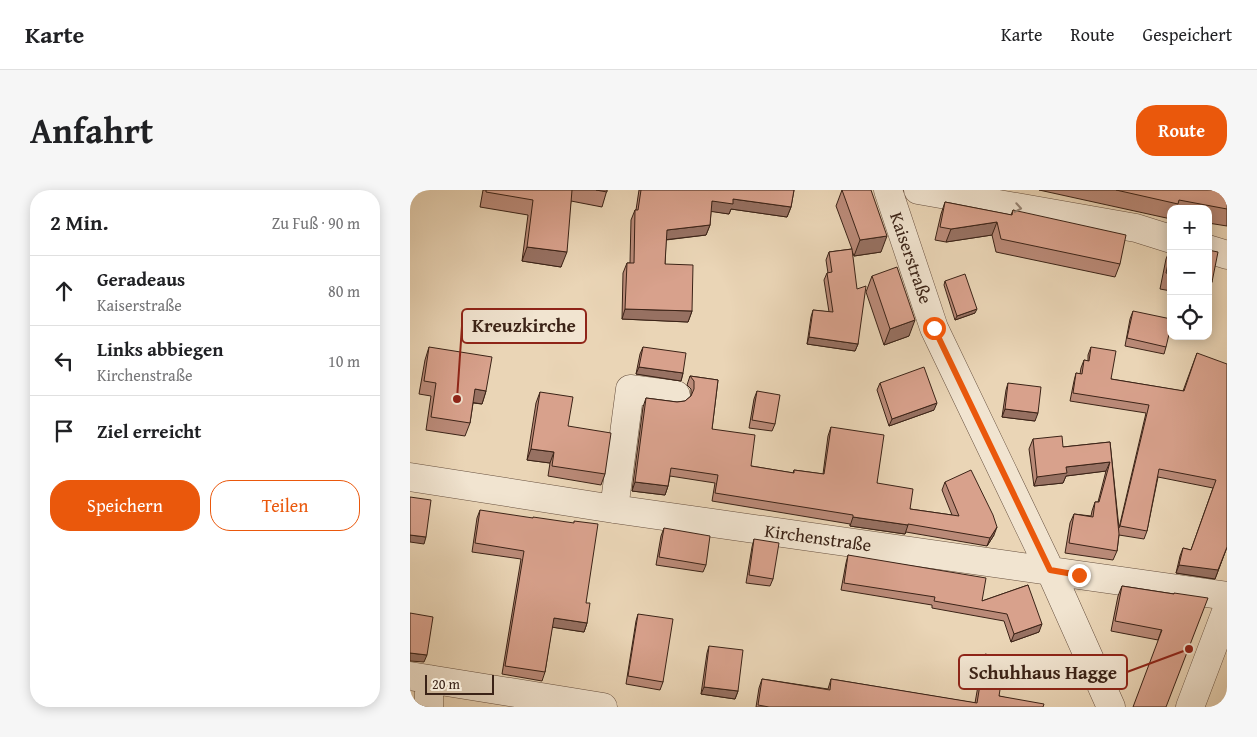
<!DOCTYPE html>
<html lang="de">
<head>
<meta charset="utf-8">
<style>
  :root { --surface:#fff; --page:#f6f6f6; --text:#202124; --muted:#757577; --line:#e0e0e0; --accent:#ea580c }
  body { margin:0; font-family:"Gentium Book Plus",serif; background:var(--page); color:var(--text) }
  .controls { position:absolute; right:15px; top:15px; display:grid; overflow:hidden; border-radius:10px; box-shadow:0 2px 12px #0003 }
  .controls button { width:45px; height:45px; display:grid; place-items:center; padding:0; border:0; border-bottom:1px solid var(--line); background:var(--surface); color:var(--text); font:25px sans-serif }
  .scale { position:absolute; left:15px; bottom:12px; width:69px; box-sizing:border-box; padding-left:5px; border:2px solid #3b2317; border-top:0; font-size:14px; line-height:18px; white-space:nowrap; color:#3b2317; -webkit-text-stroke:4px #f1e4d0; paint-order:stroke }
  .stop { position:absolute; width:15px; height:15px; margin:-11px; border:4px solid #ea580c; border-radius:50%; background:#fff }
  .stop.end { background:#ea580c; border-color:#fff; box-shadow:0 1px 5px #0008 }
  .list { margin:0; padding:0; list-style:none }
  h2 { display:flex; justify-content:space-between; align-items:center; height:65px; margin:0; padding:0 20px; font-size:21px }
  h2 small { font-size:16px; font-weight:400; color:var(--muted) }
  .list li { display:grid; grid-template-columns:32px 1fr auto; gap:15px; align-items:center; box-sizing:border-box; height:70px; padding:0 20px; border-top:1px solid var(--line) }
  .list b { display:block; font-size:19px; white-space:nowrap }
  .list p { margin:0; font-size:16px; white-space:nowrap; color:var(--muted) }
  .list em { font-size:16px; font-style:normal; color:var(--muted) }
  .actions { display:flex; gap:10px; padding:15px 20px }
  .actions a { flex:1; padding:11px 0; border:1px solid var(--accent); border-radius:20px; text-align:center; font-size:18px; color:var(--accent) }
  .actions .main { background:var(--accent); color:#fff }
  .icon { flex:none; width:28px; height:28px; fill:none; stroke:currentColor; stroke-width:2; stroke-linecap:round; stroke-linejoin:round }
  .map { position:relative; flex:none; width:817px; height:517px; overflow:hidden; border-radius:20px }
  header { display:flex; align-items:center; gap:30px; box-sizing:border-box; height:70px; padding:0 25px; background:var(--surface); border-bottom:1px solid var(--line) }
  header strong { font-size:24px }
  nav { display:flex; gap:28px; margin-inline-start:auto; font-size:18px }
  .intro { display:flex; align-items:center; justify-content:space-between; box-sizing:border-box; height:120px; padding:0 30px }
  h1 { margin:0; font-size:35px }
  .button { padding:12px 22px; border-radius:20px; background:var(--accent); color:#fff; font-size:18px; font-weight:700 }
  main { display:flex; gap:30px; padding:0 30px }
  aside { flex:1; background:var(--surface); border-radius:20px; box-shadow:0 2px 12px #0003 }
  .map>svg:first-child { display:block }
</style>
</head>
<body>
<header>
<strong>Karte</strong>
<nav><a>Karte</a><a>Route</a><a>Gespeichert</a></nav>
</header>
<div class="intro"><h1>Anfahrt</h1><a class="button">Route</a></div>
<main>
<aside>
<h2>2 Min.<small>Zu Fuß · 90 m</small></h2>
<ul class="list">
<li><svg class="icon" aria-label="ahead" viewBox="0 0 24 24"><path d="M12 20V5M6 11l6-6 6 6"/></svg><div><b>Geradeaus</b><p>Kaiserstraße</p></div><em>80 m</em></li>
<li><svg class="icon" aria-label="left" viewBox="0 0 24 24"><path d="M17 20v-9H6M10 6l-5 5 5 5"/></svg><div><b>Links abbiegen</b><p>Kirchenstraße</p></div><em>10 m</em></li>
<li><svg class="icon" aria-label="arrive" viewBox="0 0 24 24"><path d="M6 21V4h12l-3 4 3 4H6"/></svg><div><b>Ziel erreicht</b></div></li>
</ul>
<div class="actions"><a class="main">Speichern</a><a>Teilen</a></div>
</aside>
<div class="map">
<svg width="817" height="517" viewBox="0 0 817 517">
  <rect width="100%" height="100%" fill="#ead5b6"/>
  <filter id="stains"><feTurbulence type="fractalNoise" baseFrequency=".004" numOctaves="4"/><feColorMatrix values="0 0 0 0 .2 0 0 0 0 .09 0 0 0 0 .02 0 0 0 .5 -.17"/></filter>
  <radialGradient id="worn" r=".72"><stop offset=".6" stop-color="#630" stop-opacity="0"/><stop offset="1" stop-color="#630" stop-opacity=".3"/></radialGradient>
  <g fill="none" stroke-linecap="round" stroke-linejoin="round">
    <!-- minor casing -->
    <g stroke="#67503f" stroke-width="29">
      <path id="minor" d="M478,0L524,138L640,380L701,517
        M508,0L726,38L761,49
        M798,59L817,65
        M0,287L204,319L817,406
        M204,319L220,199L266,205
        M0,486L193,517
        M19,517V489
        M780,517L817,419"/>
    </g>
    <!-- minor -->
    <use href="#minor" stroke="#f1e4d0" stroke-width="28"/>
  </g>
  <!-- wall -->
  <path fill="#ba8a78" stroke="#3b2317" d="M73,0H197L192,17L161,11L151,77L112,71L118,25L70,17Z
    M229,0H384L381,17L377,27L321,19L319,24L301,21L300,35L296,45L256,50L255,74L282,121L278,132L212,129L213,83L217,73H220L221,30L225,20H226Z
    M432,0L471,62L444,66L442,61L448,154L445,161L397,154L401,127L403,120L419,122L414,90L417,83H418L416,70L419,62L442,59L426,16Z
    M629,0H817V36L798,33V19H761V29Z
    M535,12L601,25L603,20L710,74L705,87L586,62L582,45L536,52L525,50L531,24Z
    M761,57V101L750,99L756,69Z
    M798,60L802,92L798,102Z
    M462,86L499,146L474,155L456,102Z
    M535,91L565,123L545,130L534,95Z
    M723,121L756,157L754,164L715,156L720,129Z
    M19,157L76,201L72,214L63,213L60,233L55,246L16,240L21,206L9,204L15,170Z
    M233,157L273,183L271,191L226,184L230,164Z
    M681,157L701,189L773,201L787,163L817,357L805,389L766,383L770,366L773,358L781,360L803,298L748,287L737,341L734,349L709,345L707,361L703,370L655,363L660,333L664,324L681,326L682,321L685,312H688L696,281L656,286L653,293L624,296L619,259L623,249L653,257L700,252L709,338L736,223L660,211L664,191L666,183L670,184L671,178L674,170L678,171V165Z
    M280,186L308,190L302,239L341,276L383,283L384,280L413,284L418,246L421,237L467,293L500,319L542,325L532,300L535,292L584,345L577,356L496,342L495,344L440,336V334L302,311L305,293L260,286L258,296L255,305L222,301L233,217L236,208L267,212L275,211L281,206V199L277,195Z
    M470,193L524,220L479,236L467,200Z
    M598,193L625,231L592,227L596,200Z
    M347,201L365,234L362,241L339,238L344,209Z
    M130,202L158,236L195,284L191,295L138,286L140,273L117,270L126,213Z
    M70,320L176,413L177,433L174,442L142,437L135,482L132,491L92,484L111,369L62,362L67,328Z
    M254,338L296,375L293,382L246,375L251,346Z
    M344,349L363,389L360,396L336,393L342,357Z
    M438,365L572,411L618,395L629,442L601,452L594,431L522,418V415L431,400L436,373Z
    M712,396L764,404L748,450L701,441L708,406Z
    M228,424L253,492L250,500L216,494L226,431Z
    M299,456L328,501L325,509L291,504L297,463Z
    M575,464L589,506L633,517H346L349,498L352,489L418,499L421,489L565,513L572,473Z"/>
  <!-- shaded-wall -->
  <path fill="#977162" stroke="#3b2317" d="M323,9L381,17L377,27L321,19L319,24L298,21L302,11Z
    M587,32L582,45L536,52L541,39Z
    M300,35L296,45L253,50L257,40Z
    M477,46L471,62L444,66L450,50Z
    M117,57L157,62L151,77L112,71Z
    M215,119L282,121L278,132L212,129Z
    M567,119L565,123L545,130L547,126Z
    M505,130L499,146L474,155L480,139Z
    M399,147L448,154L445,161L397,154Z
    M229,177L273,183L271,191L226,184Z
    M65,199L76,201L72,214L60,212Z
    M527,213L524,220L479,236L482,229Z
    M595,219L628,223L625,231L592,227Z
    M121,259L144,262L140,273L117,270Z
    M700,272L696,281L656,286L653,293L624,296L627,287L656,277Z
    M225,292L258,296L255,305L222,301Z
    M443,327L498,335L495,344L440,336Z
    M587,337L584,345L577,356L580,348Z
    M0,345L16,347L14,354L0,352Z
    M817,357L805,389L766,383L769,375Z
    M144,428L177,433L174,442L141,437Z
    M632,434L629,442L601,452L604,444Z
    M0,463L17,465L14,472L0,471Z
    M294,497L328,501L325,509L291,504Z"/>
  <!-- building -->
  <path fill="#d8a18c" stroke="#3b2317" d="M76,0H162L157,62L117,57L123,10L76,2Z
    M186,0H197V2Z
    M231,0H384L381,17L323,9V14L302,11L300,35L257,40L255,74L283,75L282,121L215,119L217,73H224L225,20H228Z
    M432,0H461L477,46L450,50Z
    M706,0H817V19L769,10L768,14Z
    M535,12L602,25L603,20L716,45L710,74L591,49L587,32L541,39L530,37Z
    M442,59L447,99L456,96L448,154L399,147L403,120L423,122L417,83L422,82L419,62Z
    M761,60V84L756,83Z
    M798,60L808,62L802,92L798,91Z
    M487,77L505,130L480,139L462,86Z
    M555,84L567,119L547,126L535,91Z
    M723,121L761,129V136L756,157L717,148Z
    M19,157L82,167L76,201L65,199L60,233L21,227L26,193L14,191Z
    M233,157L276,163L273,183L229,177Z
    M681,157L706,161L701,189L774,201L787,163L817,174V357L808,380L769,375L773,358L781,360L806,290L749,279L737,341L710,336L739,215L663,203L666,183L672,184L674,170L679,171Z
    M514,177L527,213L482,229L470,193Z
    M280,186L308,190L302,239L345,245L341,276L384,283V280L414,284L421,237L474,245L467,293L503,299L500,319L549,326L535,292L561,280L583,325L587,337L580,348L498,334V335L443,327V325L305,303L308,285L261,278L258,296L225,292L236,208L267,212L275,211L281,206L284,199V191Z
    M598,193L631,197L628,223L595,219Z
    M347,201L370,205L365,234L342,230Z
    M130,202L163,207L158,236L201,243L195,284L142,276L144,262L121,259Z
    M652,246L653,257L700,252L709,344L707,361L659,353L664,324L683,327L685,312H689L700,272L656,277L657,283L627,287L623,249Z
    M0,307L21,310L16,347L0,345Z
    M70,320L123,328V327L164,333V331L188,334L176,413H180L177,433L144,428L135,482L95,476L114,361L65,353Z
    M254,338L300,346L296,375L249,367Z
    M344,349L369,353L363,389L339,385Z
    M438,365L576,388L572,411L618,395L632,434L604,444L597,424L524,411L525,407L434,393Z
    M712,396L764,404V403L798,408L756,517H723L752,440L705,431Z
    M0,423L23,427L17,465L0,463Z
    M228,424L263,429L253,492L218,486Z
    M299,456L333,460L328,501L294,497Z
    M575,464L595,468L589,506L634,514L633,517H359L348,515L352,489L420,500L421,489L567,513Z"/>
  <!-- one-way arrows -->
  <defs><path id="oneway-chevron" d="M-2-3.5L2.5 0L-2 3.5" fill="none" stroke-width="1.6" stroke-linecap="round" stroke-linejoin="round" transform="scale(1.25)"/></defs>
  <use stroke="#968474" href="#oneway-chevron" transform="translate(608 18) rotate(10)"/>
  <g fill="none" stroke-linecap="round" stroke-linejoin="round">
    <!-- route -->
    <path stroke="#ea580c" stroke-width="6" d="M524,138L640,380L669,385"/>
  </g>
  <g text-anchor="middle" stroke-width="4" stroke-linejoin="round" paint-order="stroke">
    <!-- street labels -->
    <g font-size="18" fill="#3b2317" stroke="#f1e4d0">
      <text transform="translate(501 68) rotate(71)" y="6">Kaiserstraße</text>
      <text transform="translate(408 348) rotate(8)" y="6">Kirchenstraße</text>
    </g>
  </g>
  <!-- callouts -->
  <path fill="none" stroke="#8f2418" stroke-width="2" d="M47 209L52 136M779 459L717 482"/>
  <g fill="#8f2418" stroke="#f1e4d0" stroke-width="2">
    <circle cx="47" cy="209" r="5"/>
    <circle cx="779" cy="459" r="5"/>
  </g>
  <g fill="#f1e4d0" stroke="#8f2418" stroke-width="2">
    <rect x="52" y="119" width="124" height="34" rx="5"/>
    <rect x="549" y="465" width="168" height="34" rx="5"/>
  </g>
  <g font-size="19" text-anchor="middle" font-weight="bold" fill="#3b2317">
    <text x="114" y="142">Kreuzkirche</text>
    <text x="633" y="489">Schuhhaus Hagge</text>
  </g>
  <rect width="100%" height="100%" filter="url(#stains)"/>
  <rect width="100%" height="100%" fill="url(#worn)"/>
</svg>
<div class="controls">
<button>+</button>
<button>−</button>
<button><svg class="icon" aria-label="locate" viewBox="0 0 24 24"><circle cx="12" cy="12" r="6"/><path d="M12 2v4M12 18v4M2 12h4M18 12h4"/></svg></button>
</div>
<div class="scale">20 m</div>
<div class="stop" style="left:524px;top:138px"></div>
<div class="stop end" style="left:669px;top:385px"></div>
</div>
</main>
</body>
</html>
